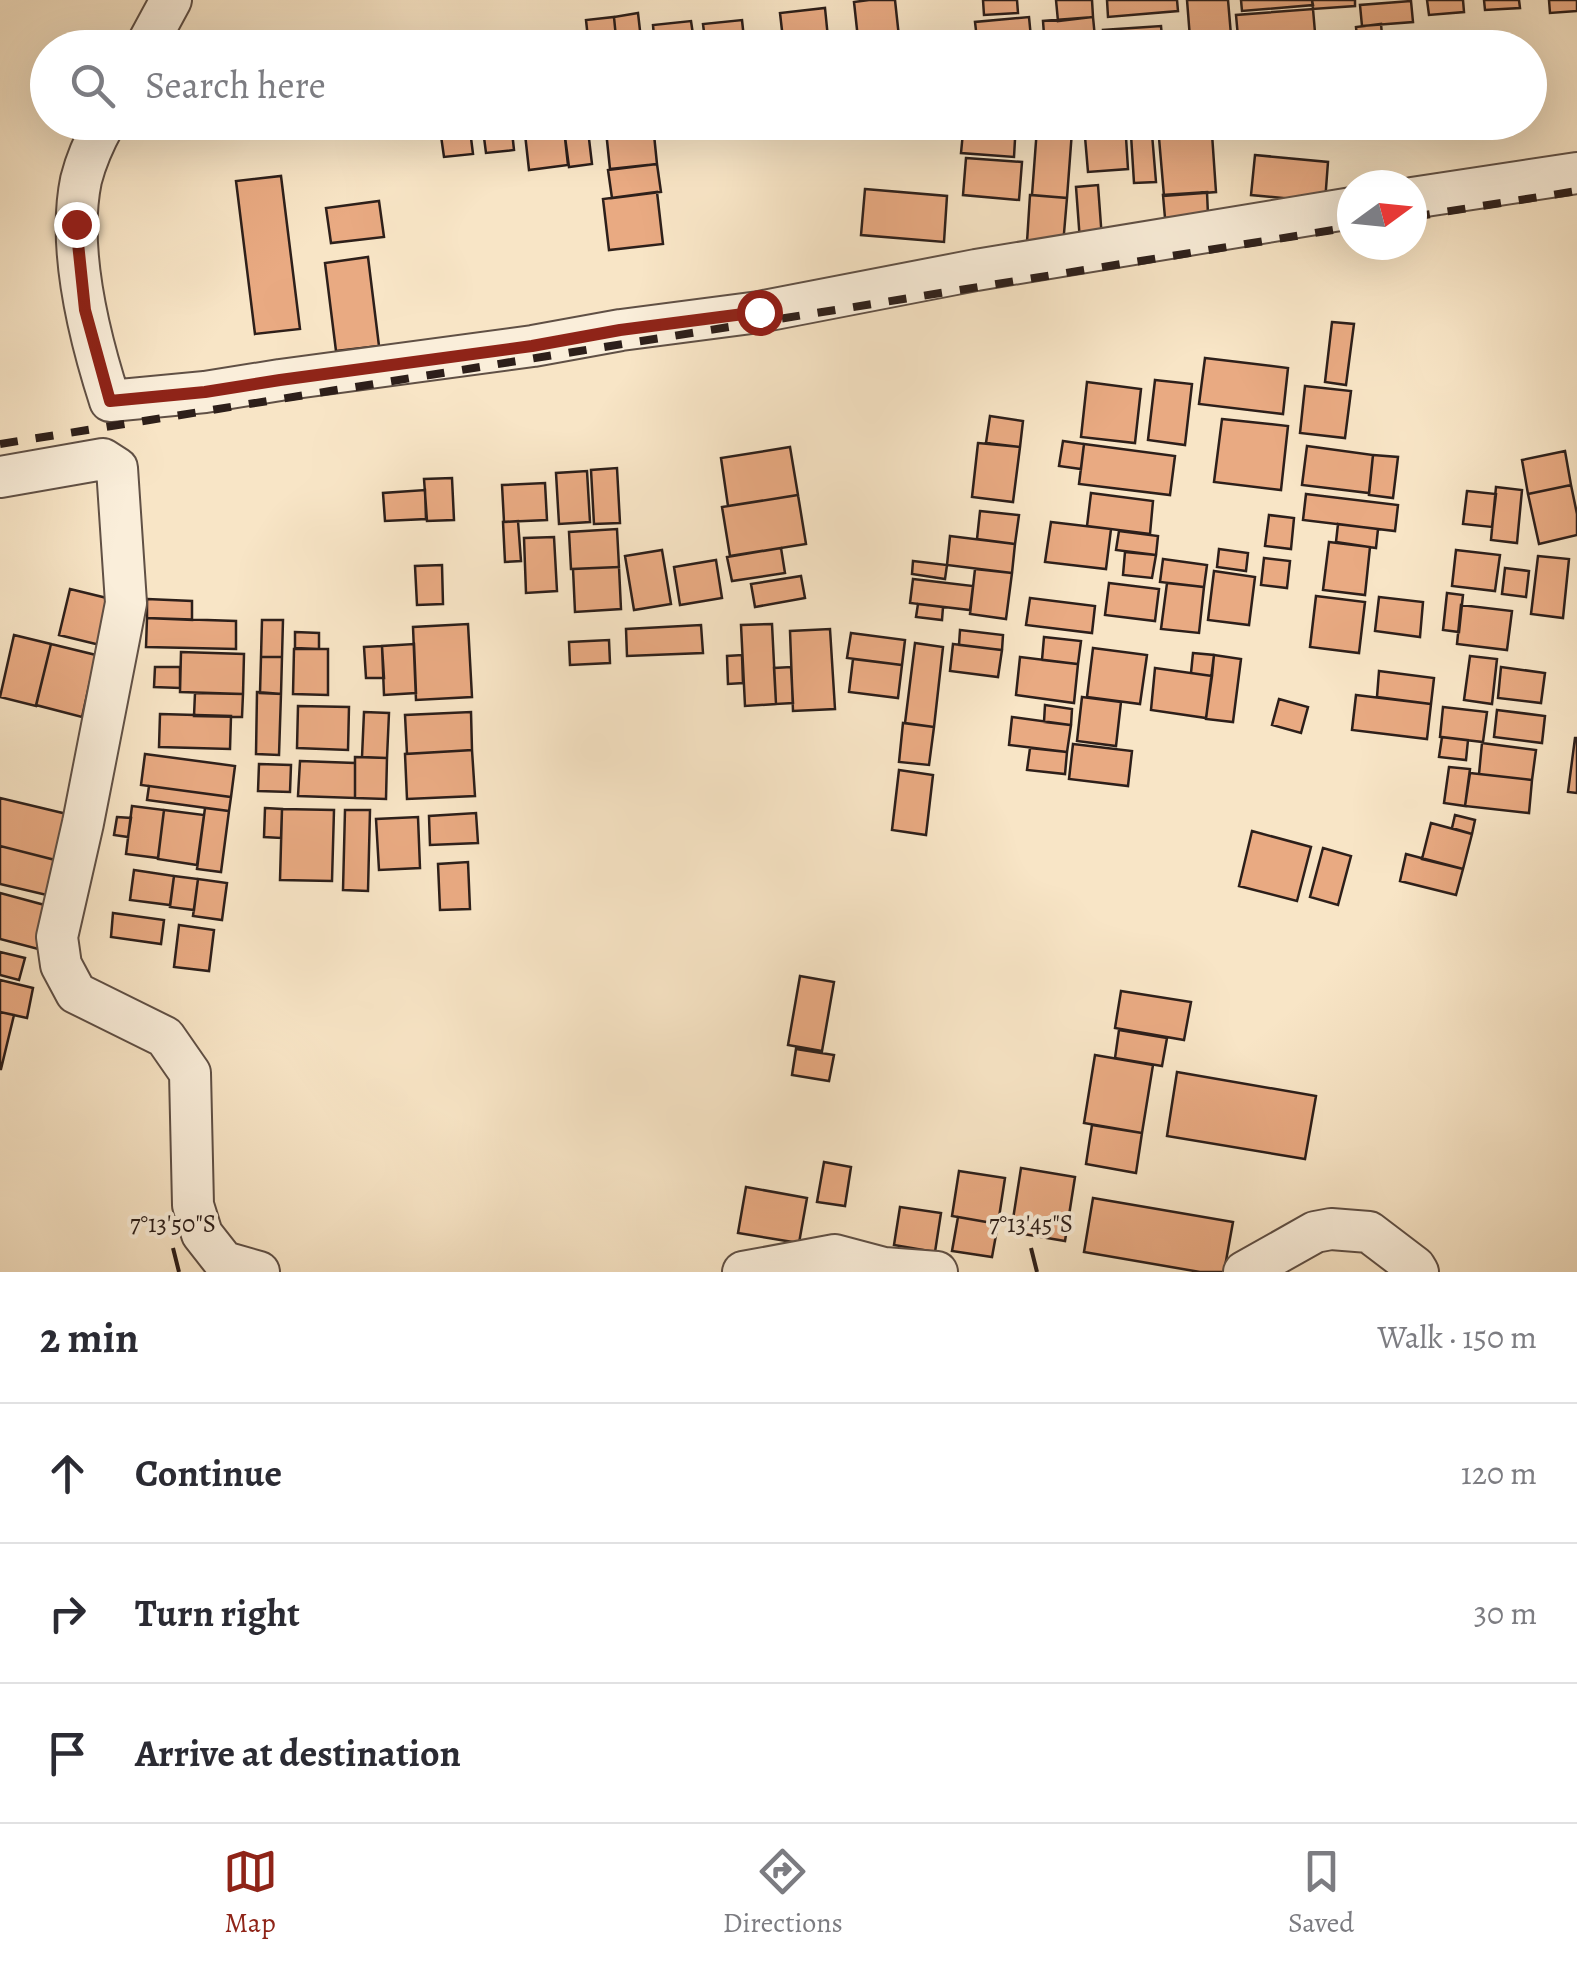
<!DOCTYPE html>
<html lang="en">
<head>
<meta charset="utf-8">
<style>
  :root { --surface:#fff; --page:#f7f7f7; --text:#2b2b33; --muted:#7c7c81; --line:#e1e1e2; --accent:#8f2418 }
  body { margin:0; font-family:Alegreya,serif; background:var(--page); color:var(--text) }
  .compass { position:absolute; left:1337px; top:170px; width:90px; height:90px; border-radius:50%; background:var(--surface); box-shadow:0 10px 40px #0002; rotate:75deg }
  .stop { position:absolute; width:30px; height:30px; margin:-22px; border:8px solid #8f2418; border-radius:50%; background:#fff }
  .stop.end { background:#8f2418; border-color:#fff; box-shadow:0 2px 10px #0008 }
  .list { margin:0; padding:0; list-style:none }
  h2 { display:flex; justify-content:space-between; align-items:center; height:130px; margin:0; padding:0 40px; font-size:42px }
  h2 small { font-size:32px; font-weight:400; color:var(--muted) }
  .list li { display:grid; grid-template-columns:65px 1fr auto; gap:30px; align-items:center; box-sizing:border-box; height:140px; padding:0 40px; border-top:2px solid var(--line) }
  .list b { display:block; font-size:38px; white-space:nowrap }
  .list em { font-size:32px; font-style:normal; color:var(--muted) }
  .icon { flex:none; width:55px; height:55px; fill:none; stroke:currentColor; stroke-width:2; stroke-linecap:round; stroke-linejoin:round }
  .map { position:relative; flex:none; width:1577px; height:1272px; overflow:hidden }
  .search { position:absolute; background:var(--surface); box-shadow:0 10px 40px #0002; left:30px; right:30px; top:30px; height:110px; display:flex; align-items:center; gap:25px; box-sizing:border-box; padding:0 35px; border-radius:55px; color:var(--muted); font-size:38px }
  .sheet { height:550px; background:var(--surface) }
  nav { display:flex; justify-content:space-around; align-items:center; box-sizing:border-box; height:140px; border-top:2px solid var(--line); background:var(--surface); font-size:28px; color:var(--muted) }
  nav a { display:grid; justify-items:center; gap:5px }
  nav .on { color:var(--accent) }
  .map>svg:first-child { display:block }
</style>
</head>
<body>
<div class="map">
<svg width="1577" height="1272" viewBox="0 0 1577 1272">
  <rect width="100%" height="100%" fill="#f8e5c6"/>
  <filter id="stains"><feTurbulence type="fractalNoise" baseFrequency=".002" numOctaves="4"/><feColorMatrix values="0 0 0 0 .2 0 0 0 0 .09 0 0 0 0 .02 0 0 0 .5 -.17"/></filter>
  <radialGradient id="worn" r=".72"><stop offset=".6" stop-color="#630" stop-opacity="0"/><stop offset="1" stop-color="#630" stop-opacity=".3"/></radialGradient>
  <!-- building -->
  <path fill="#e9aa82" stroke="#2d1f1a" stroke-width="2.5" d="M869,0H895L900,46L859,48L854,2Z
    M983,0H1017L1018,13L984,15Z
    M1056,0H1092L1093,17L1058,21Z
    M1107,0H1177L1178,11L1108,17Z
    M1187,0H1228L1231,35L1190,38Z
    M1241,0H1312L1313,5L1242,11Z
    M1312,0H1355V6L1313,9Z
    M1427,0H1463L1464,12L1429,15Z
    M1484,0H1519L1520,8L1485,10Z
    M1549,0H1577V11L1550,13Z
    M1411,1L1413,22L1362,26L1360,5Z
    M825,8L829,48H784L780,13Z
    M1313,9L1316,44L1239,48L1236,15Z
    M638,13L642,48H617L614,17Z
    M614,17L617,48H589L586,20Z
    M1029,17L1032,48H978L975,22Z
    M1093,17L1096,48H1045L1043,21Z
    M742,20L745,48H706L703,24Z
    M691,21L695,48H655L653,25Z
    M1381,24L1383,46L1358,48L1356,27Z
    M1161,26L1163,48H1104L1103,30Z
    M1217,36L1218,48H1181L1180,39Z
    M956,43L957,48H914L934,45Z
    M439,122H469L473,154L444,157Z
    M482,122H511L514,150L486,153Z
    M563,122H587L592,164L569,167Z
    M788,122H816L817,130L789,133Z
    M816,122H845V127L817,130Z
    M855,122H878V127L855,130Z
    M964,122H1016L1014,157L961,153Z
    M1125,122L1128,169L1088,172L1084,125Z
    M653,125L657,164L610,169L606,131Z
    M1037,128L1072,131L1067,198L1032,195Z
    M564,129L568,165L529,170L525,134Z
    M1152,134L1156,182L1134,183L1131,135Z
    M1212,134L1216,192L1164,196L1159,138Z
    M1255,155L1328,162L1325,202L1251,195Z
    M966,158L1022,162L1019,200L963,195Z
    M657,164L661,192L612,198L608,170Z
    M281,176L300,329L255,334L236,181Z
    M1098,185L1102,239L1080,241L1076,187Z
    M865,189L947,196L944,242L861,235Z
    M657,192L663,244L609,250L603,199Z
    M1207,192L1208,215L1165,218L1163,195Z
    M1030,195L1067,198L1063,245L1027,242Z
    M379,201L384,237L331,243L326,208Z
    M368,257L379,346L336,351L325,263Z
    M1332,322L1354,324L1346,385L1325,382Z
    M1205,358L1288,368L1283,414L1199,404Z
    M1155,380L1192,384L1185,445L1148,440Z
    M1087,382L1141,389L1135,443L1081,437Z
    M1305,386L1351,391L1345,438L1300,433Z
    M990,416L1023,421L1020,447L986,443Z
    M1222,419L1288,426L1281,490L1214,482Z
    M1063,441L1084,444L1081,469L1059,466Z
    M978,443L1020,447L1013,502L972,497Z
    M1084,444L1175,456L1170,495L1079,484Z
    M1307,446L1373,455L1369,493L1302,485Z
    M790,447L798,495L728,506L721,458Z
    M1565,451L1571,485L1528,494L1522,460Z
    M1373,455L1398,457L1393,498L1369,495Z
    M617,468L620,523L594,524L591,470Z
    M587,471L590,522L559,524L556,473Z
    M452,478L454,520L427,521L424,479Z
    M545,483L547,520L504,522L502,485Z
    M1571,485L1577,514V535L1539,544L1528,494Z
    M1496,487L1522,490L1517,543L1491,540Z
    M425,490L426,519L385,521L383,493Z
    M1467,491L1496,494L1492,527L1463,524Z
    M1091,493L1153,501L1150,534L1087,526Z
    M1306,494L1398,505L1395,531L1303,520Z
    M798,495L806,544L730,556L722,507Z
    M980,511L1019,515L1015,544L977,539Z
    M1269,515L1294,518L1291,549L1265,546Z
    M518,521L521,561L505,562L503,522Z
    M1051,522L1111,529L1106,569L1045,562Z
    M1338,524L1378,529L1376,548L1336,542Z
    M617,529L619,567L571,569L569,532Z
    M1119,531L1158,536L1156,555L1116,550Z
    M950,536L1015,544L1012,573L947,565Z
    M554,537L557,591L526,593L524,538Z
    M1329,542L1370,547L1365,595L1323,590Z
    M781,548L785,573L732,581L727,557Z
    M1219,549L1248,553L1246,571L1217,567Z
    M662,550L671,604L634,610L625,556Z
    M1456,550L1500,555L1495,591L1452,586Z
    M1125,552L1156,555L1152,578L1123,575Z
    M1538,556L1569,559L1563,618L1531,614Z
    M1264,558L1290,561L1287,588L1261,585Z
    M1163,559L1207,565L1204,587L1160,582Z
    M716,560L722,598L680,605L674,567Z
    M913,561L947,565L945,579L912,574Z
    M442,565L443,604L417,605L415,566Z
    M619,567L621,609L575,612L573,569Z
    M1505,568L1529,571L1526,597L1502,594Z
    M975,569L1012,573L1006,619L970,614Z
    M1214,571L1255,577L1249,625L1208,620Z
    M801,576L805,598L755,607L751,584Z
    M913,579L973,586L970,610L910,603Z
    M1109,583L1159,589L1155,621L1105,615Z
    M1167,583L1204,587L1199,633L1161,629Z
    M70,589L115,600L104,646L59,635Z
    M1447,593L1463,595L1459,632L1443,630Z
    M1316,596L1365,602L1359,653L1310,647Z
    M1379,597L1423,602L1420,637L1375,631Z
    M1030,598L1095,606L1092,633L1026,625Z
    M147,599L192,601V620L147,618Z
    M918,604L943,607L942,620L916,617Z
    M1461,605L1512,611L1507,650L1457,644Z
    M147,618L236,621V649L146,647Z
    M262,620H283L282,657H261Z
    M468,624L472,697L416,700L413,627Z
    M772,624L776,704L745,706L741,625Z
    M701,625L703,653L627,656L626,629Z
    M830,629L835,709L793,711L790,631Z
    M960,630L1003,635L1002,650L959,645Z
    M295,632L319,633V649L295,648Z
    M851,633L905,640L902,665L847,658Z
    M14,635L51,644L36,706L0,697Z
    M1044,637L1081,641L1078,664L1042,660Z
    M609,640L610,663L570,665L569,642Z
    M915,643L943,647L934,727L905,723Z
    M51,644L96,655L82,717L36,705Z
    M414,644L416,693L384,695L382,646Z
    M953,644L1002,650L998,677L950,671Z
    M382,646L384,678H366L364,647Z
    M1093,648L1147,655L1140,704L1087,697Z
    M294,649H328V695L293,694Z
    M181,652L244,654L243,694L180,692Z
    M1193,653L1214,655L1212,676L1191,673Z
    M742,655L743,683L728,684L727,656Z
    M1214,655L1241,659L1233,722L1206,719Z
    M1470,656L1497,659L1492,704L1464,700Z
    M261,657H282L281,694L260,693Z
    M1020,657L1078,664L1074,703L1016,695Z
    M853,659L902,665L898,698L849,692Z
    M155,667H180V688L154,687Z
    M791,667L793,703L776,704L774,668Z
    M1501,667L1545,673L1541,703L1498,698Z
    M1155,668L1212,676L1206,718L1151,710Z
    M1379,671L1434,678L1431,704L1377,697Z
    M257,692L281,694L279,755L256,754Z
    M195,693L243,694L242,717L194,716Z
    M1356,695L1431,704L1427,739L1352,730Z
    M1082,697L1121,702L1116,746L1077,741Z
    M1279,699L1308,707L1301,733L1272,725Z
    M1045,705L1072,709L1071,725L1044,722Z
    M298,706L349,707L348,750L297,748Z
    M1443,707L1487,712L1483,742L1440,737Z
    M1497,710L1545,716L1542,743L1494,737Z
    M364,712L389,713L387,758L362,757Z
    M471,712L472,750L407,754L405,715Z
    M160,714L231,716L230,749L159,747Z
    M1012,717L1071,725L1067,752L1009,745Z
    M903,723L934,727L929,765L899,762Z
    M1442,737L1468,740L1466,760L1439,757Z
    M1575,738H1577V793L1568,792Z
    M1482,743L1536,750L1532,780L1479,774Z
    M1073,744L1132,751L1128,786L1069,779Z
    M1030,748L1067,752L1065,774L1027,770Z
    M472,750L475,796L407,799L405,754Z
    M145,754L235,766L231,797L141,785Z
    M355,757L387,758L386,799L355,798Z
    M300,761L355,763V798L298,796Z
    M259,764L291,765L290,792L258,791Z
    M1449,767L1470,769L1465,806L1444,803Z
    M899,770L933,775L926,835L892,830Z
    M1470,773L1532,780L1529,813L1465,806Z
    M149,786L231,797L229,811L147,800Z
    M0,798L71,815L59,861L0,846Z
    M132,806L164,810L158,858L126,854Z
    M205,808L229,811L221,872L197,869Z
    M265,808L282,809L281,838L264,837Z
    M282,809L334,810L332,881L280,880Z
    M164,810L204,815L197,865L158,859Z
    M345,810H370L368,891L343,890Z
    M476,813L478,843L430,845L429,816Z
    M1455,815L1475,820L1472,834L1452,828Z
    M117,817L131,818L128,837L114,835Z
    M418,817L420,868L379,870L376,819Z
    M1431,823L1472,834L1463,869L1422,859Z
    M1252,831L1311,847L1297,901L1239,886Z
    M0,846L59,861L51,896L0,884Z
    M1323,848L1351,856L1338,905L1310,897Z
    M1406,854L1463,869L1456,895L1400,881Z
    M468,862L470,909L440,910L438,864Z
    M134,870L174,876L170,905L130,900Z
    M174,876L198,879L194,910L170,907Z
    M198,879L227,883L222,920L193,916Z
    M0,893L52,907L42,950L0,939Z
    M113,913L164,920L161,944L111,937Z
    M179,925L214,930L209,971L174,967Z
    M0,952L25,958L19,980L0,975Z
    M800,976L834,982L822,1051L788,1045Z
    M0,980L33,988L27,1018L0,1012Z
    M1121,991L1191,1002L1184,1040L1115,1028Z
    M0,1012L14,1015L1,1069H0Z
    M1119,1030L1167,1038L1162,1066L1115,1058Z
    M796,1049L834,1055L829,1081L792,1075Z
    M1095,1055L1153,1065L1142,1133L1084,1123Z
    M1177,1072L1316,1096L1305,1159L1167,1136Z
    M1092,1125L1142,1133L1136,1173L1086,1164Z
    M824,1162L851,1167L845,1206L817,1202Z
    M1021,1168L1075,1177L1065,1241L1011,1232Z
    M959,1171L1005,1178L998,1224L952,1216Z
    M746,1187L807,1198L799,1243L738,1233Z
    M1093,1198L1233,1222L1224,1272H1200L1084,1252Z
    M900,1207L941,1213L935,1252L894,1245Z
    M958,1217L998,1224L992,1257L952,1251Z"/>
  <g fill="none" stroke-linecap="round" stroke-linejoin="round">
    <!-- street casing -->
    <g stroke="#605045" stroke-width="44">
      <path id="street" d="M145,48L171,0
        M105,122C95,140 86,160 81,180C67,248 89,336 110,401L205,392L280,380L533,346L621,330L759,312L976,270L1352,208
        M1412,198L1577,173
        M0,477L103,459L117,468L126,603L83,823L57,937L61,965L76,993L165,1037L190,1073L193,1205L202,1234L224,1262L259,1272
        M743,1272L835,1255L884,1268L937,1272
        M1244,1272L1315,1232L1331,1229L1369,1232L1415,1267L1418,1272"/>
    </g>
    <!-- street -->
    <use href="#street" stroke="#faeeda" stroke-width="40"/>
    <!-- rail -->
    <path stroke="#2d1f1a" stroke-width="8" stroke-dasharray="18 18" stroke-linecap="butt" d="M1412,217L1577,191
      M0,444L1352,227"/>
  </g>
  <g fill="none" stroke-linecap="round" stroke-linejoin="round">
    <!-- route -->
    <path stroke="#8f2418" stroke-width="12" d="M76,224L85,310L110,401L205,392L280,380L532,346L620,330L759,312"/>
  </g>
  <!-- ticks -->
  <path fill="none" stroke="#2d1f1a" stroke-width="4" d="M173,1248L179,1272M1031,1248L1037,1272"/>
  <g font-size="25" text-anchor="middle" fill="#2d1f1a" stroke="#faeeda" stroke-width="8" stroke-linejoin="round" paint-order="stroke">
    <text x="173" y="1232">7°13'50"S</text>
    <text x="1031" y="1232">7°13'45"S</text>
  </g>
  <rect width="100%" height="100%" filter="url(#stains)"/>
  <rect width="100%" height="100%" fill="url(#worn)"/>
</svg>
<svg class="compass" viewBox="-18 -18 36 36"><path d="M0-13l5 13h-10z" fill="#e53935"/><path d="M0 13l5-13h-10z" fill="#7c7c81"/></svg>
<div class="stop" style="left:759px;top:312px"></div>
<div class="stop end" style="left:76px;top:224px"></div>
<div class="search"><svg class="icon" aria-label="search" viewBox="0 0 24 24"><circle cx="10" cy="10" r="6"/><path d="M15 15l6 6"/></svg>Search here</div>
</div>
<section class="sheet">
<h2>2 min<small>Walk · 150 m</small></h2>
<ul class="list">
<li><svg class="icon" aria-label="ahead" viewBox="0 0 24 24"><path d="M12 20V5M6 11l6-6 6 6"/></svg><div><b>Continue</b></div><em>120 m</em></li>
<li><svg class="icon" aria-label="right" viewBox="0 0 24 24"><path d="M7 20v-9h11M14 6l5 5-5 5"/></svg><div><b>Turn right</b></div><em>30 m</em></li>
<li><svg class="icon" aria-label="arrive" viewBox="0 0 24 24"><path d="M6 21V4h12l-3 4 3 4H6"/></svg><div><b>Arrive at destination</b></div></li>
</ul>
</section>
<nav>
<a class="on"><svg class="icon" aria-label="map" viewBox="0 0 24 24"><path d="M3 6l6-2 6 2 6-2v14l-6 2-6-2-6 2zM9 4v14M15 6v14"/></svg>Map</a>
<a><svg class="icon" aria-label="directions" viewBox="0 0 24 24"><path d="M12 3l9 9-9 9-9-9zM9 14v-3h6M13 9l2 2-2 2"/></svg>Directions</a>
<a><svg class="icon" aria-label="saved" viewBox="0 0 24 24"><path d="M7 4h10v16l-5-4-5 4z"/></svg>Saved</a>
</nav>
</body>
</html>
